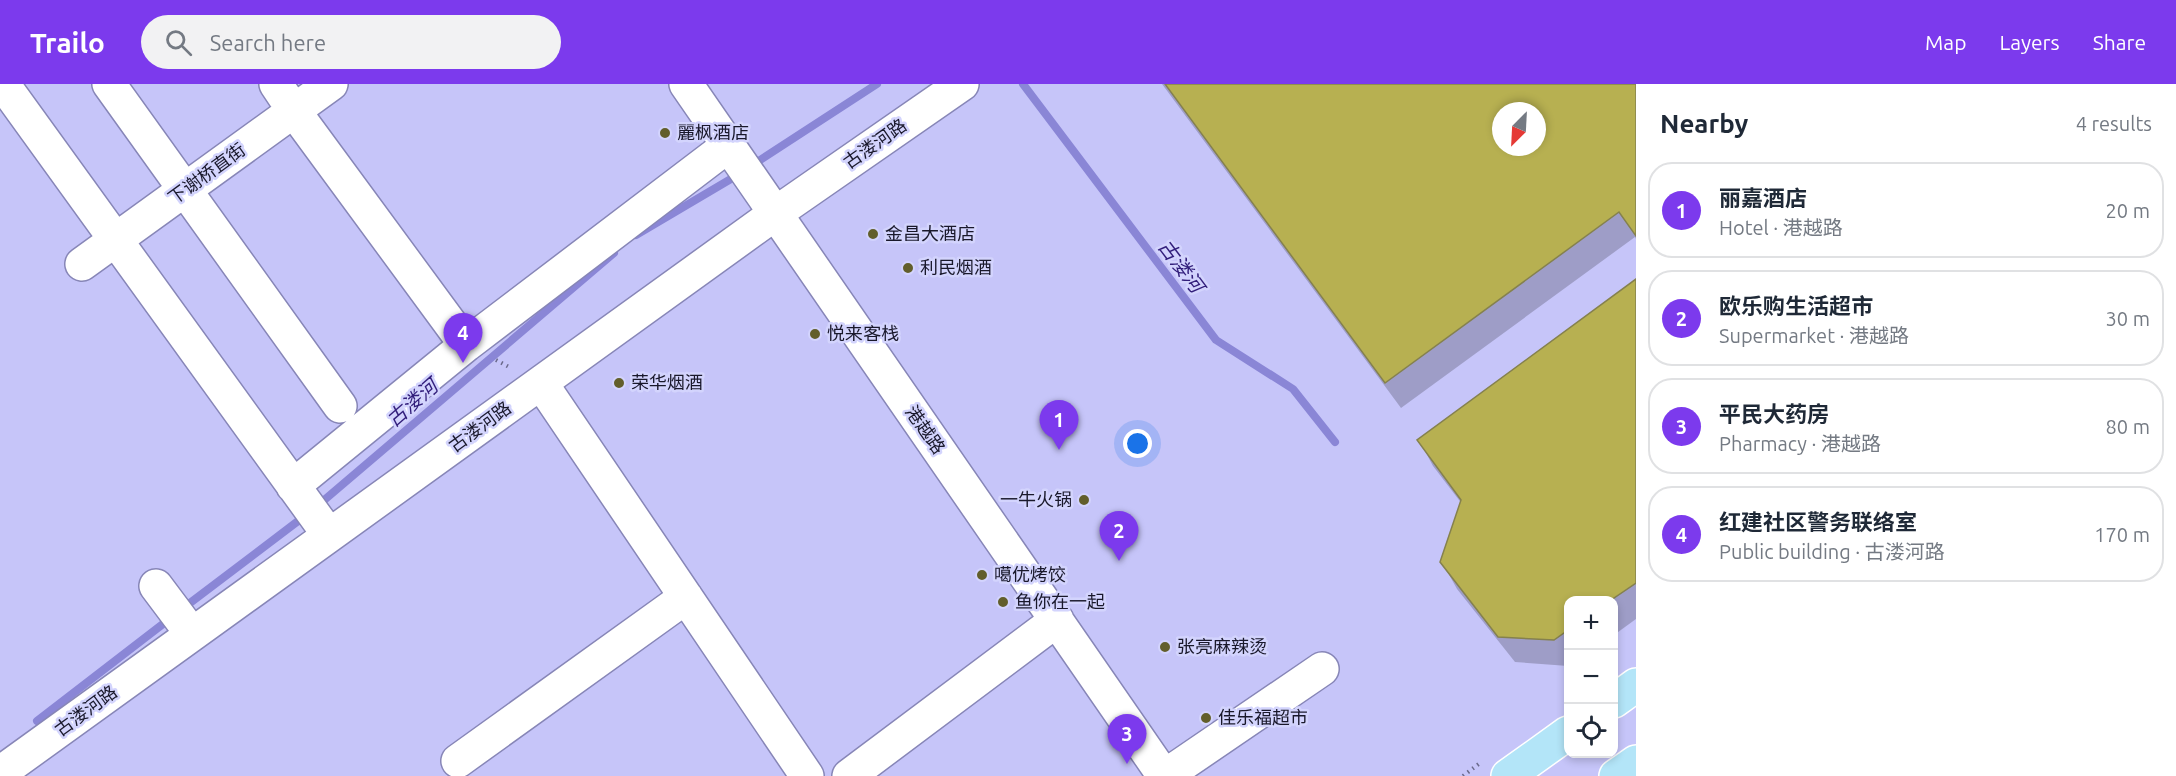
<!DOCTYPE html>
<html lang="en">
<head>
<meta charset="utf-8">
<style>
  :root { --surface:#fff; --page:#f2f2f3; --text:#1f2937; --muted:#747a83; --line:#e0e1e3; --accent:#7c3aed }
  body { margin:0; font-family:Ubuntu,"Noto Sans SC",sans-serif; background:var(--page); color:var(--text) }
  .controls { position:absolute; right:18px; bottom:18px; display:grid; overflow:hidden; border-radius:12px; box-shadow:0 3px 9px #0003 }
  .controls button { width:54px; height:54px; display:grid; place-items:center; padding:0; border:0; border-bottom:2px solid var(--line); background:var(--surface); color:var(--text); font:30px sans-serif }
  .compass { position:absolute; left:1492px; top:18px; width:54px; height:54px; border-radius:50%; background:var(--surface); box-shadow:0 3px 9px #0003; rotate:204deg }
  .you { position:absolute; left:1138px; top:360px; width:21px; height:21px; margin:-15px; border:4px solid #fff; border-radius:50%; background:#1a73e8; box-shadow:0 0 0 9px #1a73e833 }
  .badge { display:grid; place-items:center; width:39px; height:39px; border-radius:50%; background:var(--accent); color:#fff; font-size:20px; font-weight:700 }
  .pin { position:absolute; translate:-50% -50px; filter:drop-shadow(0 2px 3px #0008) }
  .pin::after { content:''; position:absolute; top:32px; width:21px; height:18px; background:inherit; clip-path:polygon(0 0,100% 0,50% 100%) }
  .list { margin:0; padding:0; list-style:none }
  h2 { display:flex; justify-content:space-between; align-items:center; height:78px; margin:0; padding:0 24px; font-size:26px }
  h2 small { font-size:20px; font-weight:400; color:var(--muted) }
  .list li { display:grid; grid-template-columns:39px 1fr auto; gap:18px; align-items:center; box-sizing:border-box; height:96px; margin:0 12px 12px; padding:0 12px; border:2px solid var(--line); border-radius:24px }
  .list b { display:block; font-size:22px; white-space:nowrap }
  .list p { margin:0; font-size:20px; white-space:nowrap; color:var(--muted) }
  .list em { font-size:20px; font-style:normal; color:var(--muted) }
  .icon { flex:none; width:33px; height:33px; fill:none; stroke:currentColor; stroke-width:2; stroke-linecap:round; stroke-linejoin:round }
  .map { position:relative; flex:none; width:1636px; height:692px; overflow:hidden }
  header { display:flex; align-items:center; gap:36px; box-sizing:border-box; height:84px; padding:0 30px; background:var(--accent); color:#fff }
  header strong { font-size:28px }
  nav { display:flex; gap:33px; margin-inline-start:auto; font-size:21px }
  .search { width:420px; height:54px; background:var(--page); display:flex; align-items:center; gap:15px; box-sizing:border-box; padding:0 21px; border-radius:33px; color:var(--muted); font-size:22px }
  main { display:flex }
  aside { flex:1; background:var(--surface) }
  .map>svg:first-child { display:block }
</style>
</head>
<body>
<header>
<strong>Trailo</strong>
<div class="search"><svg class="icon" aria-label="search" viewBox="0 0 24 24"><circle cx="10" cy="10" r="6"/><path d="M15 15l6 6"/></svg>Search here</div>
<nav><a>Map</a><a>Layers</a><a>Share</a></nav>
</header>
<main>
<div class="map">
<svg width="1636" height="692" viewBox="0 0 1636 692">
  <rect width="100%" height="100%" fill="#c6c5f9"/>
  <!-- shadow -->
  <path fill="#0003" fill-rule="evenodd" d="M1162,0H1636V155L1635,153L1401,324ZM1501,27H1537V63H1501Z
    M1636,197V535L1614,551V516H1568V582L1515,578L1457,505L1442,478L1462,420L1433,382L1419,356Z"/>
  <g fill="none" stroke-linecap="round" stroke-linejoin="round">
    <!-- stream -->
    <path stroke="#8a86d6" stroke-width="8" d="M1023,0L1216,256L1293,305L1335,358
      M751,82L877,0
      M636,151L741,89
      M316,423L614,169
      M182,525L306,431
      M37,637L172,533"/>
  </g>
  <!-- building -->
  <path fill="#b7b051" stroke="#85814e" stroke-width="1.5" fill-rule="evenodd" d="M1165,0H1636V152L1619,128L1385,299ZM1501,27H1537V63H1501Z
    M1636,195V499L1611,516H1568V546L1554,556L1498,553L1440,478L1461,416L1417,356Z"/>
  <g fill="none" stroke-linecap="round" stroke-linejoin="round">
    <!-- minor casing -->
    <g stroke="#8786b7" stroke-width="36">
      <path id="minor" d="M3,0L329,451
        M109,0L340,322
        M276,0L294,27L466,261
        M686,0L1164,692
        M82,180L331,0
        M541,299L807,692
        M293,402L466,261L729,61
        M156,502L192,550
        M458,677L686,513
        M0,689L776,129L962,0
        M849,692L1057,536
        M1165,692L1322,585"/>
    </g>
    <!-- major casing -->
    <g stroke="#fff" stroke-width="36">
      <path id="major" d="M1614,617L1636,601
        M1508,692L1568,649
        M1616,692L1636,678"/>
    </g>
    <!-- path -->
    <path stroke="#6b6a8c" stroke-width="4" stroke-dasharray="1.5 4.5" stroke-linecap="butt" d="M496,276L511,284
      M1463,692L1480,679"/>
    <!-- minor -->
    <use href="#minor" stroke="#fff" stroke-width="33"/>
    <!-- major -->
    <use href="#major" stroke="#b3e5f8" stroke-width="33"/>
  </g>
  <!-- markers -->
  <g fill="#625e2b" stroke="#d3d4fd" stroke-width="2">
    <circle cx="665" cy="49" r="6"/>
    <circle cx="873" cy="150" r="6"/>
    <circle cx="908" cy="184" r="6"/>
    <circle cx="815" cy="250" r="6"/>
    <circle cx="619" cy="299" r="6"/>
    <circle cx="1084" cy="416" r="6"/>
    <circle cx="982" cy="491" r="6"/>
    <circle cx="1003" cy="518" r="6"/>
    <circle cx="1165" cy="563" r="6"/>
    <circle cx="1206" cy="634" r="6"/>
  </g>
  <g text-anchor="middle" stroke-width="5" stroke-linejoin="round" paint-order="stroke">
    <!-- poi labels -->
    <g font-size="18" fill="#19182b" stroke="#d3d4fd" text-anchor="start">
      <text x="677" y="55">麗枫酒店</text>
      <text x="885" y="156">金昌大酒店</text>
      <text x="920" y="190">利民烟酒</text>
      <text x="827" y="256">悦来客栈</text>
      <text x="631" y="305">荣华烟酒</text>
      <text x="1072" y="422" text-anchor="end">一牛火锅</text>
      <text x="994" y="497">噶优烤饺</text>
      <text x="1015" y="524">鱼你在一起</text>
      <text x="1177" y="569">张亮麻辣烫</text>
      <text x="1218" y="640">佳乐福超市</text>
    </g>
    <!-- street labels -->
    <g font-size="18" fill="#19182b" stroke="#d3d4fd">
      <text transform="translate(875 60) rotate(-35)" y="6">古溇河路</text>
      <text transform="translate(207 90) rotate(-36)" y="6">下谢桥直街</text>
      <text transform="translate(480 343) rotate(-36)" y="6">古溇河路</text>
      <text transform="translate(925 346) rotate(55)" y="6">港越路</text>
      <text transform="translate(86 627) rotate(-36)" y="6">古溇河路</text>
    </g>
    <!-- water labels -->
    <g font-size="20" font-style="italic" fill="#321e7b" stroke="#d3d4fd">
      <text transform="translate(1181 182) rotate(53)" y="7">古溇河</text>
      <text transform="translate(412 319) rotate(-41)" y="7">古溇河</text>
    </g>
  </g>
</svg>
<div class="controls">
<button>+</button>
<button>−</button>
<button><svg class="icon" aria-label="locate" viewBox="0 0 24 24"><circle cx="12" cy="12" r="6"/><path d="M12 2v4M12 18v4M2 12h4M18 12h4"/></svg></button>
</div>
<svg class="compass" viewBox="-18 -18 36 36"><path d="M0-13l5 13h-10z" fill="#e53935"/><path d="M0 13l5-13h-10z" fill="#747a83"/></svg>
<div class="you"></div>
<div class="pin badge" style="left:1059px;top:366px">1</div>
<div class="pin badge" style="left:1119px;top:477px">2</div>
<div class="pin badge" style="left:1127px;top:680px">3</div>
<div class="pin badge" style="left:463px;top:279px">4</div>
</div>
<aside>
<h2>Nearby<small>4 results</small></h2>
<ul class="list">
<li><span class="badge">1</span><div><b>丽嘉酒店</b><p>Hotel · 港越路</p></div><em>20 m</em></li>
<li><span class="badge">2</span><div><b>欧乐购生活超市</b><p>Supermarket · 港越路</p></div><em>30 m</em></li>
<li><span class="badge">3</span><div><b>平民大药房</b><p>Pharmacy · 港越路</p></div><em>80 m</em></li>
<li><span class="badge">4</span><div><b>红建社区警务联络室</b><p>Public building · 古溇河路</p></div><em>170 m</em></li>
</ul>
</aside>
</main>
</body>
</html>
